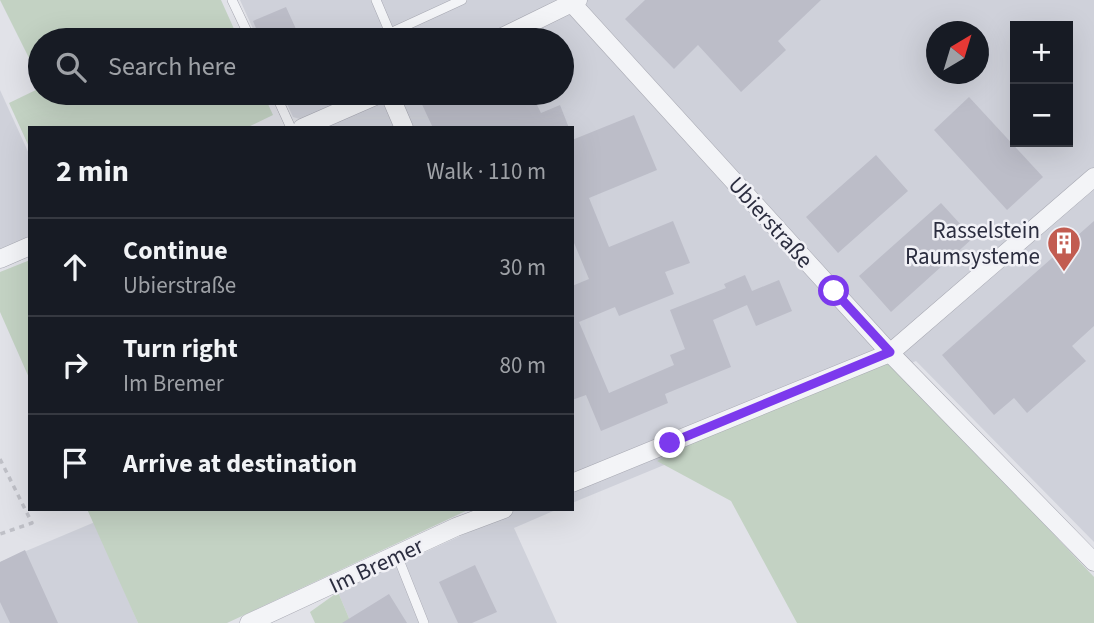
<!DOCTYPE html>
<html lang="en">
<head>
<meta charset="utf-8">
<style>
  :root { --surface:#171b24; --page:#20242c; --text:#f1f3f6; --muted:#9ea1a6; --line:#363941 }
  body { margin:0; font-family:"Source Sans 3",sans-serif; background:var(--page); color:var(--text) }
  .controls { position:absolute; right:21px; top:21px; display:grid; overflow:hidden; border-radius:0px; box-shadow:0 7px 28px #0002 }
  .controls button { width:63px; height:63px; display:grid; place-items:center; padding:0; border:0; border-bottom:2px solid var(--line); background:var(--surface); color:var(--text); font:35px sans-serif }
  .compass { position:absolute; left:926px; top:21px; width:63px; height:63px; border-radius:50%; background:var(--surface); box-shadow:0 7px 28px #0002; rotate:38deg }
  .stop { position:absolute; width:21px; height:21px; margin:-16px; border:5px solid #7c3aed; border-radius:50%; background:#fff }
  .stop.end { background:#7c3aed; border-color:#fff; box-shadow:0 2px 7px #0008 }
  .list { margin:0; padding:0; list-style:none }
  h2 { display:flex; justify-content:space-between; align-items:center; height:91px; margin:0; padding:0 28px; font-size:30px }
  h2 small { font-size:23px; font-weight:400; color:var(--muted) }
  .list li { display:grid; grid-template-columns:46px 1fr auto; gap:21px; align-items:center; box-sizing:border-box; height:98px; padding:0 28px; border-top:2px solid var(--line) }
  .list b { display:block; font-size:26px; white-space:nowrap }
  .list p { margin:0; font-size:23px; white-space:nowrap; color:var(--muted) }
  .list em { font-size:23px; font-style:normal; color:var(--muted) }
  .icon { flex:none; width:38px; height:38px; fill:none; stroke:currentColor; stroke-width:2; stroke-linecap:round; stroke-linejoin:round }
  .map { position:relative; flex:none; width:1094px; height:623px; overflow:hidden }
  .search { position:absolute; background:var(--surface); box-shadow:0 7px 28px #0002; left:28px; top:28px; width:546px; height:77px; display:flex; align-items:center; gap:18px; box-sizing:border-box; padding:0 24px; border-radius:38px; color:var(--muted); font-size:26px }
  .panel { position:absolute; background:var(--surface); box-shadow:0 7px 28px #0002; left:28px; top:126px; width:546px; height:385px; border-radius:0px }
  .map>svg:first-child { display:block }
</style>
</head>
<body>
<div class="map">
<svg width="1094" height="623" viewBox="0 0 1094 623">
  <rect width="100%" height="100%" fill="#e1e2e8"/>
  <!-- built -->
  <path fill="#cfd1da" fill-rule="evenodd" d="M240,0H1094V542L916,361L572,503V128H331L293,117L282,93H562V40H258ZM1015,26H1068V142H1015ZM936,32H978V74H936Z
    M0,90L30,156V237L0,250Z
    M486,509H558L514,528L557,623H351L338,592L491,522Z
    M95,522L138,623H0V562Z"/>
  <!-- green -->
  <path fill="#c3d2c3" d="M0,0H221L239,40H40V80Z
    M40,88V93H263L273,115L246,128H30V149L9,103Z
    M30,260V380L0,312V272Z
    M889,360L1094,577V623H797L731,501L657,461L728,426Z
    M87,509H470L227,623H138Z
    M338,592L351,623H315L310,612Z"/>
  <!-- building -->
  <path fill="#bcbdc8" d="M645,0H821L778,41L786,50L741,92L698,45L674,69L625,19Z
    M286,7L301,40H261L253,21Z
    M430,93H531L541,113L560,105L569,128H433L419,98Z
    M969,97L1043,177L1007,210L934,130Z
    M634,115L657,170L589,198L609,247L673,221L690,263L665,272L674,294L619,316L615,307L579,322L609,393L674,365L670,355L685,349L670,310L726,288L724,284L745,275L752,291L779,280L792,311L756,326L747,305L713,320L731,367L665,394L668,403L601,431L586,395L572,400V286L589,279L572,238V140Z
    M876,155L908,191L838,253L806,217Z
    M941,203L973,238L891,312L859,276Z
    M1094,221V326L1072,346L1086,361L1027,413L1014,398L994,415L942,355Z
    M25,550L58,623H10L0,602V562Z
    M475,565L497,612L472,623H458L439,582Z
    M389,594L407,623H342Z"/>
  <g fill="none" stroke-linecap="round" stroke-linejoin="round">
    <!-- lane casing -->
    <g stroke="#a7a8b2" stroke-width="10">
      <path id="lane" d="M232,0L251,40
        M376,0L390,33L462,0
        M275,93L291,128
        M397,555L424,623"/>
    </g>
    <!-- street casing -->
    <g stroke="#a7a8b2" stroke-width="19">
      <path id="street" d="M569,0L890,353L1094,562
        M496,40L578,0
        M389,93L404,128
        M302,128L382,93
        M0,259L30,246
        M572,483L890,353L1094,177
        M249,623L456,527L504,509"/>
    </g>
    <!-- path -->
    <path stroke="#bfc0c7" stroke-width="3.5" stroke-dasharray="5 5" stroke-linecap="butt" d="M0,459L32,523L0,534"/>
    <!-- lane -->
    <use href="#lane" stroke="#f3f4f7" stroke-width="9"/>
    <!-- street -->
    <use href="#street" stroke="#f3f4f7" stroke-width="18"/>
  </g>
  <g fill="none" stroke-linecap="round" stroke-linejoin="round">
    <!-- route -->
    <path stroke="#7c3aed" stroke-width="9" d="M670,443L890,352L834,291"/>
  </g>
  <!-- icons -->
  <defs>
    <g id="building-pin" transform="scale(1.75)"><path d="M0 17L-7.5 6A9.5 9.5 0 1 1 7.5 6Z" fill="#c25c51" stroke="#f1f1f6"/><path d="M-4-6H4V6H1V3H-1V6H-4ZM-2.5-4.3h1.7v1.8h-1.7ZM.8-4.3h1.7v1.8H.8ZM-2.5-1h1.7V.8h-1.7ZM.8-1h1.7V.8H.8Z" fill="#fff"/></g>
  </defs>
  <g fill-rule="evenodd">
    <use href="#building-pin" x="1064" y="243"/>
  </g>
  <g text-anchor="middle" stroke-width="5" stroke-linejoin="round" paint-order="stroke">
    <!-- street labels -->
    <g font-size="23" fill="#2b2d3f" stroke="#f1f1f6">
      <text transform="translate(771 222) rotate(48)" y="8">Ubierstraße</text>
      <text transform="translate(376 565) rotate(-25)" y="8">Im Bremer</text>
    </g>
    <!-- poi labels -->
    <g font-size="23" fill="#2b2d3f" stroke="#f1f1f6" text-anchor="end">
      <text x="1040" y="238">Rasselstein<tspan x="1040" dy="26">Raumsysteme</tspan></text>
    </g>
  </g>
</svg>
<div class="controls">
<button>+</button>
<button>−</button>
</div>
<svg class="compass" viewBox="-18 -18 36 36"><path d="M0-13l5 13h-10z" fill="#e53935"/><path d="M0 13l5-13h-10z" fill="#9ea1a6"/></svg>
<div class="stop" style="left:834px;top:291px"></div>
<div class="stop end" style="left:670px;top:443px"></div>
<div class="search"><svg class="icon" aria-label="search" viewBox="0 0 24 24"><circle cx="10" cy="10" r="6"/><path d="M15 15l6 6"/></svg>Search here</div>
<section class="panel">
<h2>2 min<small>Walk · 110 m</small></h2>
<ul class="list">
<li><svg class="icon" aria-label="ahead" viewBox="0 0 24 24"><path d="M12 20V5M6 11l6-6 6 6"/></svg><div><b>Continue</b><p>Ubierstraße</p></div><em>30 m</em></li>
<li><svg class="icon" aria-label="right" viewBox="0 0 24 24"><path d="M7 20v-9h11M14 6l5 5-5 5"/></svg><div><b>Turn right</b><p>Im Bremer</p></div><em>80 m</em></li>
<li><svg class="icon" aria-label="arrive" viewBox="0 0 24 24"><path d="M6 21V4h12l-3 4 3 4H6"/></svg><div><b>Arrive at destination</b></div></li>
</ul>
</section>
</div>
</body>
</html>
